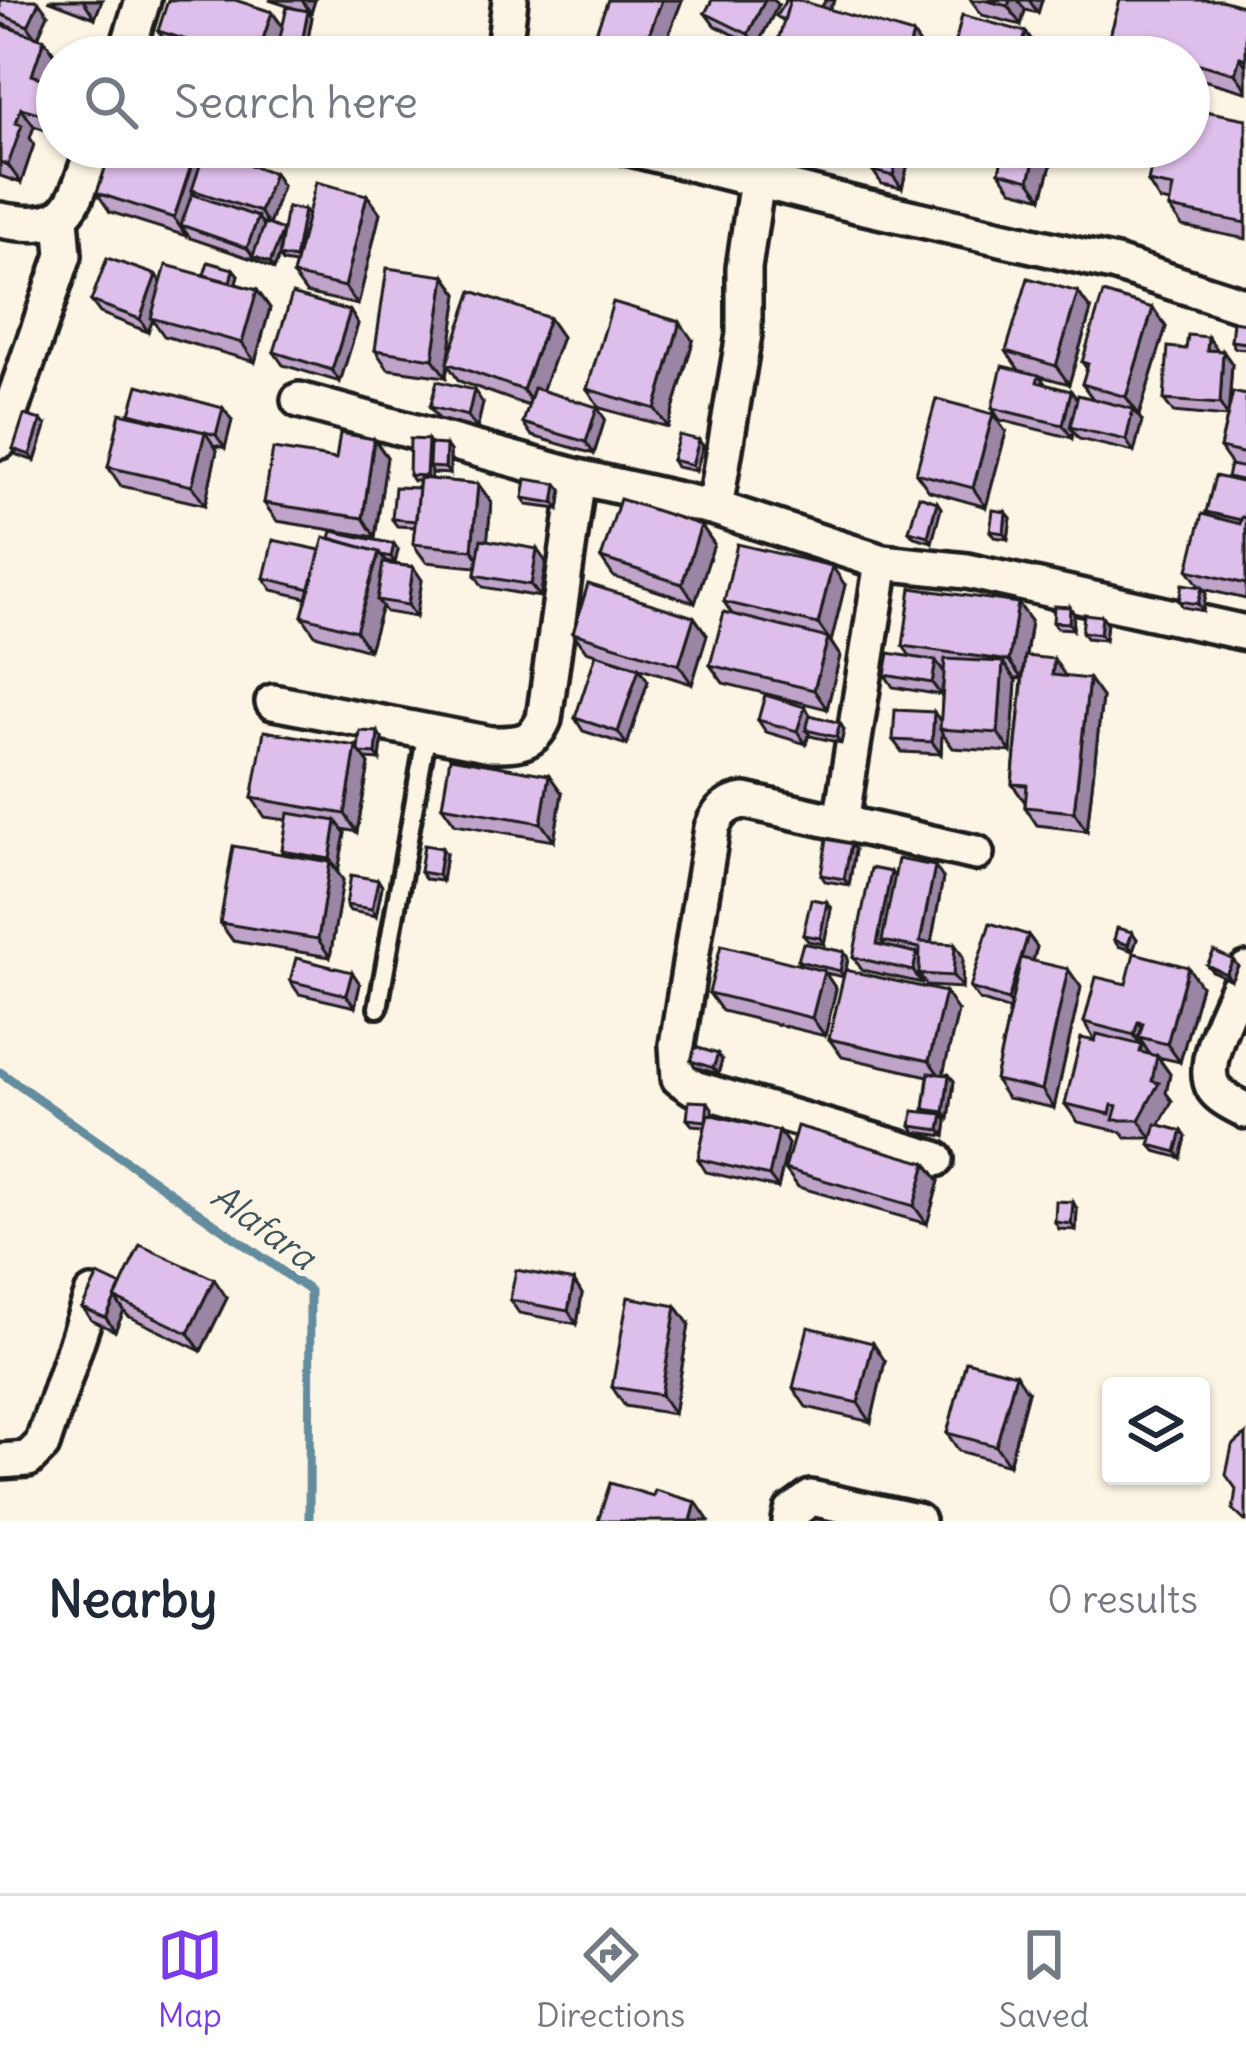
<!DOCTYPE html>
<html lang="en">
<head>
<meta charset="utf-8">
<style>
  :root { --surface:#fff; --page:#f2f2f3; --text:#1f2937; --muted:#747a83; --line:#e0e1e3; --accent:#7c3aed }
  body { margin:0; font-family:Delius,sans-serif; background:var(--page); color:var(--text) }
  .controls { position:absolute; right:36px; bottom:36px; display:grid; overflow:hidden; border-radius:12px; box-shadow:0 3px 9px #0004 }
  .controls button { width:108px; height:108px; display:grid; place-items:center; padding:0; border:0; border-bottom:3px solid var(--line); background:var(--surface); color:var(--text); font:60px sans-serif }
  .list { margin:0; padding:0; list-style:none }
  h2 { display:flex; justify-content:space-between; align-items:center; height:156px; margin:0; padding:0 48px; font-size:51px }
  h2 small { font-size:39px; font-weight:400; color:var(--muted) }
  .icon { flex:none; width:66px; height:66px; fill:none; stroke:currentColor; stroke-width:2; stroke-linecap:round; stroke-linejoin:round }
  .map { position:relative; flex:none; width:1246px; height:1521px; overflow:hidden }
  .search { position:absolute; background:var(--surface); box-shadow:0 3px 9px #0004; left:36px; right:36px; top:36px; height:132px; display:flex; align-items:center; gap:30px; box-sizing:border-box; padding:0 42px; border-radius:66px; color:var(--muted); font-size:45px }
  .sheet { height:372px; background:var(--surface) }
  nav { display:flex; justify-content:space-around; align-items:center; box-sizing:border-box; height:168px; border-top:3px solid var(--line); background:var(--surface); font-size:33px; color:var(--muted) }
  nav a { display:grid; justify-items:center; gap:6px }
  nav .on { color:var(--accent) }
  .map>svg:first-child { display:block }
</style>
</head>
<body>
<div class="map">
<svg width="1246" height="1521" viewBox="0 0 1246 1521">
  <rect width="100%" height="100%" fill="#fcf5e5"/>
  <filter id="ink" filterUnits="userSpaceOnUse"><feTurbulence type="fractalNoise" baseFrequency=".00833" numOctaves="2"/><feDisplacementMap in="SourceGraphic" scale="24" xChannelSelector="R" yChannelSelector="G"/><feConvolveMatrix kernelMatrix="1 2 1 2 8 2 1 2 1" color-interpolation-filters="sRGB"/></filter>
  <g filter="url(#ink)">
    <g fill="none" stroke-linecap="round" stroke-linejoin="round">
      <!-- stream -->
      <path stroke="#638c9e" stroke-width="9" d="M0,1072L310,1291L309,1521"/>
      <!-- lane casing -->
      <g stroke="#1c1c1c" stroke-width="26">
        <path id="lane" d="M378,1008L427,732"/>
      </g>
      <!-- street casing -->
      <g stroke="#1c1c1c" stroke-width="42">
        <path id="street" d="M125,57L143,0
          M503,57L510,0
          M626,147L856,205L1116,264L1246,306
          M0,220C73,234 72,206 94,147
          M299,400L578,477L715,508L882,562L967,571L1246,633
          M0,441L64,255L61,219
          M715,508L744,334V268L757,180
          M273,702L491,744C517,744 533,745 544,719L578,477
          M841,822L882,562
          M1246,970C1235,997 1197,1063 1214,1089C1221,1099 1236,1105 1246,1111
          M936,1159L694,1088L679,1078L677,1045L712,828C718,811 728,803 745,801L976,853
          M0,1461L28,1459L42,1445L92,1295
          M790,1521L792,1512L811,1498L917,1521"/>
      </g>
      <!-- lane -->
      <use href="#lane" stroke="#fcf5e5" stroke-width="16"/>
      <!-- street -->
      <use href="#street" stroke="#fcf5e5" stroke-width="33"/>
    </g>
    <!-- wall -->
    <path fill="#bfa3c9" stroke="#1c1c1c" stroke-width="3" d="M0,0L48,14L38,37L44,39L57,58L49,81L53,82L57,88V125L54,133L34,126L30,138L34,144L21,183L0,176V25L22,32L0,23Z
      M48,0H102L95,18Z
      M269,0H315L311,13L309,12L312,17L306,49L285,44L282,40L276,57H196L171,49L158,31L272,12L283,27L297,9Z
      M682,0L660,57H626L609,50L596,32Z
      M971,0H1042L1038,13L1025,10L1021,25L982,15Z
      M778,5L757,46L714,25L705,13Z
      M1246,7V92L1189,76V57H1121L1109,39Z
      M1246,119V239L1182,226L1169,208L1170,203L1160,201L1148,182L1189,147Z
      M198,147L204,155L274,173L282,186L269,225L261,222L264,226L283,231L308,215L367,195L380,213L358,305L306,293L293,275L296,264L283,262L279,256L274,269L255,260L190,238L187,234L186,236L110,212L97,193Z
      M232,147H257L255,154Z
      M756,147H778L773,156Z
      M879,147H912L902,188L882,184L873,171Z
      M1005,147H1056L1042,198L1012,190L999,172Z
      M233,269L238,275L236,284L257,290L270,308L255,362L164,336L153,320L148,332L100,313L91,301L161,282Z
      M445,276L458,294L449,355L549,318L562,337L542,391L605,419L594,454L532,436L523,423L529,406L459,381L448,365L446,377L388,369L375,350Z
      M1153,308L1166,327L1139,415H1138L1142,421L1134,452L1079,439L1073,431L1072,438L1000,420L992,408L1019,370L1006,351L1091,310L1069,384L1040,376L1046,385L1077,399H1093L1082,384L1087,369L1082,362Z
      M350,311L358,324L340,382L283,365L274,352Z
      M1246,323V349L1235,348L1231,341Z
      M1208,337L1217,351H1223L1232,364L1229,412L1246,395V599L1203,589L1206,594L1203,611L1183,607L1179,601L1200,587L1188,570L1209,516L1206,512L1228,479L1227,477L1232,465L1220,448L1227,417L1173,412L1164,400L1186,349Z
      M693,341L668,427L600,408L587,389Z
      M483,403L477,429L439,419L430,407Z
      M130,413L232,420L225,448L214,445L217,450L205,505L121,486L108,467L132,415Z
      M46,426L35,461L17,455L13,449Z
      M1006,432L986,507L929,491L916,473Z
      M374,439L387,457L375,537L277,521L264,503Z
      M428,440L431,444L450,451V474L433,473L431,470V479L478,484L491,502L487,540L546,562L540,597L483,587L475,575L476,567L426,562L413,544L415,527L397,526L392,519L419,489V481H413L409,475Z
      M703,446L696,471L676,467L672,460Z
      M557,484L562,490L559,509L527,505L523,498Z
      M937,502L941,508L932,542L914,537L909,531Z
      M1006,512L1011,518L1008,539L994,537L990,531Z
      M701,525L714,544L695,603L614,577L601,558Z
      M320,550H398L395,563L386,561L387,563L413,567L422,580L416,617L386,612L382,606L369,650L315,635L302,616L307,598L272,590L264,578Z
      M845,585L831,642L840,656L827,709L723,683L710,665L732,614L724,602Z
      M1070,607L1074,614L1073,629L1057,628L1053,622Z
      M1102,616L1107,623L1105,640L1086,638L1082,632Z
      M694,617L707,635L692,684L586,651L573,633Z
      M1031,621L1026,656L1102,697L1087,831L1037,825L1025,807V802L1012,784L1022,679L1014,678L1016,681L1011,752L953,748L942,733L941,754L902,752L893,740L941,722L943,682L941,695L893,687L885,675L910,656L903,646Z
      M639,668L648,681L627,745L583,731L575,718Z
      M805,707L811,716L840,723L844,730L841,743L810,736L809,734L806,744L766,732L758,720Z
      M382,739L380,760L365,759L369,764L357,832L342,829L345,833L338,871H336L343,880L330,957L233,941L220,923L284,855L282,851L287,820L265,817L252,798Z
      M562,793L554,841L455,824L442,806Z
      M851,844L855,850L849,885L825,881L821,875Z
      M446,854L442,881L425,879L420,872Z
      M894,876L943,878L931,943L963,957L962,988L927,986L923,980L922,983L862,970L853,957Z
      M378,880L382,886L376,916L350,911L346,905Z
      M831,909L824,944L808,941L803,935Z
      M1132,932L1137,939L1133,951L1118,946L1114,940Z
      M1028,935L1037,947L1033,961L1081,987L1054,1108L1007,1098L995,1080L1010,1010L979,1000L970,988Z
      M844,952L848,958L846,970L958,1011L943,1074L949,1075L954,1081L949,1118H945L947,1121L945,1136L915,1132L911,1126L926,1113L924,1109L928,1076L842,1057L829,1039L844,977L825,973L836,989L825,1036L722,1011L709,993L801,965L798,961Z
      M1207,965L1238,966L1231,980L1212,971Z
      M352,972L360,984L355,1007L299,994L290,981Z
      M1126,984L1201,986L1180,1062L1158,1057L1170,1074L1166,1093L1172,1101L1159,1125L1182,1131L1186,1137L1181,1158L1155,1151L1150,1145L1152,1138H1126L1122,1132L1078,1122L1065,1104L1095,1041L1084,1022Z
      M718,1054L722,1060L718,1074L695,1067L691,1061Z
      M708,1102L712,1108V1115L779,1131L788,1144L778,1188L706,1172L698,1159L705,1126L692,1125L687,1119Z
      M926,1163L939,1181L927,1224L798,1187L785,1169Z
      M1073,1202L1077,1209L1076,1230L1059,1229L1055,1222Z
      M574,1281L582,1294L577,1324L519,1313L510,1300Z
      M121,1286L227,1298L201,1351L128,1316L124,1311L115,1331L91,1320L82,1308Z
      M689,1324L674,1414L625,1406L612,1387Z
      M885,1361L871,1422L806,1407L793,1388Z
      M1028,1392L1009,1465L959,1451L947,1433Z"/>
    <!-- shaded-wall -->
    <path fill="#9b85a4" stroke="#1c1c1c" stroke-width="3" d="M83,0H102L95,18Z
      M302,0H315L311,13Z
      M662,0H682L660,57H648L643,50Z
      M765,0H774L778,5L757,46L748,34Z
      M826,0H835L827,12L822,6Z
      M1010,0H1018L1025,10L1021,25L1008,6Z
      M1029,0H1042L1038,13Z
      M39,2L48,14L37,39L28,26Z
      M308,11L312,17L306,49L302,42Z
      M272,12L285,30L276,57H257Z
      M1026,32L1039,50L1037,57H1019Z
      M913,34L926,53L925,57H907Z
      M44,39L57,58L45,94L32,75Z
      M1240,57L1246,66V89L1235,74Z
      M53,82L57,88V125L54,133L42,114Z
      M21,108L34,126L30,138L34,144L21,183L8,165L16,123Z
      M198,147L210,165L192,190L199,199L181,225L187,234L186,236L174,218Z
      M766,147H778L773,156Z
      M900,147H912L902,188L893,176Z
      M1038,147H1056L1042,198L1029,180Z
      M274,173L282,186L269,225L260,212Z
      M367,195L380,213L358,305L345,287Z
      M304,210L308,216L299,265L295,259Z
      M258,217L266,229L253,256L247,248Z
      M283,230L287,236L274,269L270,263Z
      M233,269L238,275L234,289L230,282Z
      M156,275L165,288L148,332L140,319Z
      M445,276L458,294L446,377L433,359Z
      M257,290L270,308L255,362L242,343Z
      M1078,292L1091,310L1069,384L1056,366Z
      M1153,308L1166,327L1139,415L1126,397Z
      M350,311L358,324L340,382L332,370Z
      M549,318L562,337L536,408L523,390Z
      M680,322L693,341L668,427L655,409Z
      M1208,337L1217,349L1215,363L1207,350Z
      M1223,351L1232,364L1228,417L1220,404Z
      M474,390L483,403L477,429L468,416Z
      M1071,391L1080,403L1070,427L1073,431L1072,438L1063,425Z
      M597,407L605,419L594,454L586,442Z
      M223,408L232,420L225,448L216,435Z
      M1133,409L1142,421L1134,452L1126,440Z
      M993,414L1006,432L986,507L973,488Z
      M41,420L46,426L35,461L30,455Z
      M205,432L217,450L205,505L192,486Z
      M374,439L387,457L375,537L363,518Z
      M428,440L432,446L429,467L431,470V482L426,476Z
      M699,440L703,446L696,471L692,465Z
      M446,445L450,451V474L445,468Z
      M478,484L491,502L485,568L472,550Z
      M557,484L562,490L559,509L554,503Z
      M937,502L941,508L932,542L928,536Z
      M1006,512L1011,518L1008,539L1004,533Z
      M701,525L714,544L695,603L682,584Z
      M394,544L398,550L395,563L391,557Z
      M537,549L546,562L540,597L531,585Z
      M379,552L392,570L377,600L382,606L369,650L356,631Z
      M832,566L845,585L831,642L818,624Z
      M413,567L422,580L416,617L408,605Z
      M1202,587L1206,594L1203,611L1198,604Z
      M1018,603L1031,621L1022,679L1009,661Z
      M1070,607L1074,614L1073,629L1069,623Z
      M1102,616L1107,623L1105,640L1100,634Z
      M694,617L707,635L692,684L679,665Z
      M828,638L840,656L827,709L814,690Z
      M1054,659L1066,677L1052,675Z
      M936,661L945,673L941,695L932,683Z
      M1003,662L1016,681L1011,752L998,733Z
      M639,668L648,681L627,745L618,732Z
      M1089,679L1102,697L1087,831L1074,812Z
      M805,707L813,719L806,730L809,734L806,744L797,731Z
      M934,712L943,725L940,729L942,733L941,754L932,742Z
      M840,723L844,730L841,743L836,737Z
      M378,732L382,739L380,760L376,754Z
      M356,746L369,764L357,832L345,814Z
      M549,775L562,793L554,841L541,823Z
      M336,821L345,833L338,871L330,859Z
      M851,844L855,850L849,885L844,879Z
      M442,848L446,854L442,881L438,875Z
      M330,862L343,880L330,957L318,939Z
      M935,866L943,878L929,955L920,942Z
      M891,872L900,884L882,941L887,949L877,944Z
      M378,880L382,886L376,916L372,909Z
      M827,902L831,909L824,944L820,938Z
      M1132,932L1137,939L1133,951L1128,945Z
      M1028,935L1037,947L1017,1012L1008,1000Z
      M955,944L963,957L962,988L953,976Z
      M844,952L848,958L844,977L840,971Z
      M917,953L926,965L919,974L923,980L922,983L913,971Z
      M1233,960L1238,966L1231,980L1226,974Z
      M1188,967L1201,986L1180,1062L1167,1044Z
      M1068,969L1081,987L1054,1108L1042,1090Z
      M824,971L836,989L825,1036L812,1018Z
      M352,972L360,984L355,1007L346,995Z
      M945,992L958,1011L942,1079L929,1061Z
      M1138,1022L1150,1039L1139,1037L1155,1063L1140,1052L1141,1046L1134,1035Z
      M718,1054L722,1060L718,1074L713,1068Z
      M1157,1056L1170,1074L1166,1093L1172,1101L1152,1139L1139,1120Z
      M949,1075L954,1081L949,1118L944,1112Z
      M943,1114L947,1121L945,1136L940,1130Z
      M779,1131L788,1144L778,1188L769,1176Z
      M1182,1131L1186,1137L1181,1158L1176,1152Z
      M926,1163L939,1181L927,1224L914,1206Z
      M1073,1202L1077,1209L1076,1230L1071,1224Z
      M214,1279L227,1298L201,1351L188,1333Z
      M574,1281L582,1294L577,1324L568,1311Z
      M115,1298L124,1311L115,1331L106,1318Z
      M676,1306L689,1324L674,1414L661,1395Z
      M873,1343L885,1361L871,1422L858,1403Z
      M1016,1374L1028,1392L1009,1465L996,1446Z
      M696,1502L709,1521H691Z"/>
    <!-- building -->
    <path fill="#debeea" stroke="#1c1c1c" stroke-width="3" d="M0,0H35L39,2L28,26L0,14Z
      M168,0H235L272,12L257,57H240L158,31Z
      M608,0H662L643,50L596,32Z
      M712,0H765L748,34L705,13Z
      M786,0H790L784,21L776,16Z
      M790,0H798L913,34L907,57H773Z
      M983,0H1010L1008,6Z
      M1120,0H1221L1246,7V59L1240,57L1235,74L1189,61V57H1174L1109,39Z
      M287,7L308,11L302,42L280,38Z
      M962,15L1026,32L1019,57H952Z
      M0,25L44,39L32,75L53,82L42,114L21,108L16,123L22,125L8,165L0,162Z
      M140,44L162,50L160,57H136Z
      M71,48L101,57H69Z
      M163,49L189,57H160Z
      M1195,109L1246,119V223L1169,208L1173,187L1148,182L1155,147H1189V134Z
      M112,147H197L174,218L97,193Z
      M879,147H900L893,176L873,171Z
      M1005,147H1038L1029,180L999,172Z
      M205,150L274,173L260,212L192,190Z
      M316,182L367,195L345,287L293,275Z
      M192,194L258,217L247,248L181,225Z
      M287,207L304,210L295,259L279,256Z
      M265,223L283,230L270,263L253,256Z
      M107,258L156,275L140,319L91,301Z
      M208,262L233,269L230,282L204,275Z
      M166,265L257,290L242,343L151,318Z
      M387,268L445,276L433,359L375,350Z
      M1028,278L1078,292L1056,366L1006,351Z
      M472,291L549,318L523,390L447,363Z
      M1103,293L1153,308L1126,397L1082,384L1088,364L1082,362Z
      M292,294L350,311L332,370L274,352Z
      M613,302L680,322L655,409L587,389Z
      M1233,321L1246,323V343L1231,341Z
      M1188,335L1208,337L1207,350L1223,351L1220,404L1164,400L1168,347L1186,349Z
      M1002,366L1039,375L1037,382L1071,391L1063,425L992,408Z
      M437,381L474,390L468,416L430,407Z
      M138,385L223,408L216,435L130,413Z
      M534,388L597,407L586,442L523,423Z
      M1233,392L1246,395V454L1220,448Z
      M1078,395L1133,409L1126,440L1070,427Z
      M936,399L993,414L973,488L916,473Z
      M120,413L205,432L192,486L108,467Z
      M24,415L41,420L30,455L13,449Z
      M340,433L374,439L363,518L264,503L273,449L336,459Z
      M679,435L699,440L692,465L672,460Z
      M410,439L428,440L426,476L409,475Z
      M430,444L446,445L445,468L429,467Z
      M1230,465L1246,468V481L1227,477Z
      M1215,476L1246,483V518L1242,517L1241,520L1206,512Z
      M420,478L478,484L472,550L413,544Z
      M526,479L557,484L554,503L523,498Z
      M395,487L419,488L416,521L392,519Z
      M919,496L937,502L928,536L909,531Z
      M620,499L701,525L682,584L601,558Z
      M993,510L1006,512L1004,533L990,531Z
      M1202,514L1240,524L1242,517L1246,518V584L1188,570Z
      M332,531L394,544L391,557L381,555L379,552L330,538Z
      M324,537L379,552L356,631L302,616Z
      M481,539L537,549L531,585L475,575Z
      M273,540L320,550L310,589L264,578Z
      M737,544L832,566L818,624L724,602Z
      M383,563L413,567L408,605L377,600Z
      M588,584L694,617L679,665L573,633Z
      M1182,584L1202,587L1198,604L1179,601Z
      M911,588L1018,603L1009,661L903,646Z
      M1054,606L1070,607L1069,623L1053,622Z
      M724,612L828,638L814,690L710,665Z
      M1084,614L1102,616L1100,634L1082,632Z
      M889,653L936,661L932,683L885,675Z
      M596,654L639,668L618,732L575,718Z
      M1025,656L1054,659L1052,675L1089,679L1074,812L1025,807L1027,785L1012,784Z
      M945,659L1003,662L998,733L940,729Z
      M765,695L805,707L797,731L758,720Z
      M895,710L934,712L932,742L893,740Z
      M810,715L840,723L836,737L806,730Z
      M264,731L356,746L345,814L252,798Z
      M360,731L378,732L376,754L361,753L358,750Z
      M450,758L549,775L541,823L442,806Z
      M288,813L336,821L330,859L282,851Z
      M827,839L851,844L844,879L821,875Z
      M424,845L442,848L438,875L420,872Z
      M233,846L330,862L318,939L220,923Z
      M898,859L935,866L920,942L955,944L953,976L919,974L920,948L882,941Z
      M871,868L891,872L877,944L917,953L913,971L853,957Z
      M351,875L378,880L372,909L346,905Z
      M811,899L827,902L820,938L803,935Z
      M990,923L1028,935L1008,1000L970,988Z
      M1117,928L1132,932L1128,945L1114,940Z
      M803,943L844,952L840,971L798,961Z
      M721,945L824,971L812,1018L709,993Z
      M1214,951L1233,960L1226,974L1207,965Z
      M1134,953L1188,967L1167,1044L1139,1037L1143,1023L1138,1022L1134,1035L1084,1022L1096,977L1126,984Z
      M296,958L352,972L346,995L290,981Z
      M1021,958L1068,969L1042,1090L995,1080Z
      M845,970L945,992L929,1061L829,1039Z
      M1097,1034L1142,1045L1140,1052L1157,1056L1152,1081L1159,1083L1139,1120H1113L1117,1106L1112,1105L1110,1114L1065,1104L1081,1038L1095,1041Z
      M695,1047L718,1054L713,1068L691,1061Z
      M929,1073L949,1075L944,1112L924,1109Z
      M689,1101L708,1102L706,1121L687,1119Z
      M913,1111L943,1114L940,1130L911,1126Z
      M708,1114L779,1131L769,1176L698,1159Z
      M1156,1124L1182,1131L1176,1152L1150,1145Z
      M797,1126L926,1163L914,1206L785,1169Z
      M1056,1201L1073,1202L1071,1224L1055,1222Z
      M140,1245L214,1279L188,1333L115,1298Z
      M516,1270L574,1281L568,1311L510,1300Z
      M98,1275L121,1286L106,1318L82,1308Z
      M628,1297L676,1306L661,1395L612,1387Z
      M808,1327L873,1343L858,1403L793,1388Z
      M966,1361L1016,1374L996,1446L947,1433Z
      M1246,1434V1521H1245L1233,1510L1236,1489L1226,1475L1232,1446Z
      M610,1483L653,1496L655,1490L696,1502L691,1521H598Z"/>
  </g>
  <g text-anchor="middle" stroke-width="12" stroke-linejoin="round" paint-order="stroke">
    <!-- water labels -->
    <g font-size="36" font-style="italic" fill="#3f545d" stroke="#fcf5e5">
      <text transform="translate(264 1226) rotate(36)" y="13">Alafara</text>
    </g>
  </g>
</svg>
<div class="controls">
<button><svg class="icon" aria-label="layers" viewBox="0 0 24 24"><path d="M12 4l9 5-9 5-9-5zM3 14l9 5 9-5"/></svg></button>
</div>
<div class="search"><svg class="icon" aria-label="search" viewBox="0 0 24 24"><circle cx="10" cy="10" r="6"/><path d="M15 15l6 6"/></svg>Search here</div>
</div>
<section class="sheet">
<h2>Nearby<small>0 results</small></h2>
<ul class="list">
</ul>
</section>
<nav>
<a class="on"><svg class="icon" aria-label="map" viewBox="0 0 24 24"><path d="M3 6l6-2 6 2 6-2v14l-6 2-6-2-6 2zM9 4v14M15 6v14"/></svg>Map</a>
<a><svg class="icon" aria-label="directions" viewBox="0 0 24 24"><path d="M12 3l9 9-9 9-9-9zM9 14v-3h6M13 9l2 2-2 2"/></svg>Directions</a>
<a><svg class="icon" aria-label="saved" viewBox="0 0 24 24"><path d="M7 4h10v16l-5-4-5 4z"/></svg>Saved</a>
</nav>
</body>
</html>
